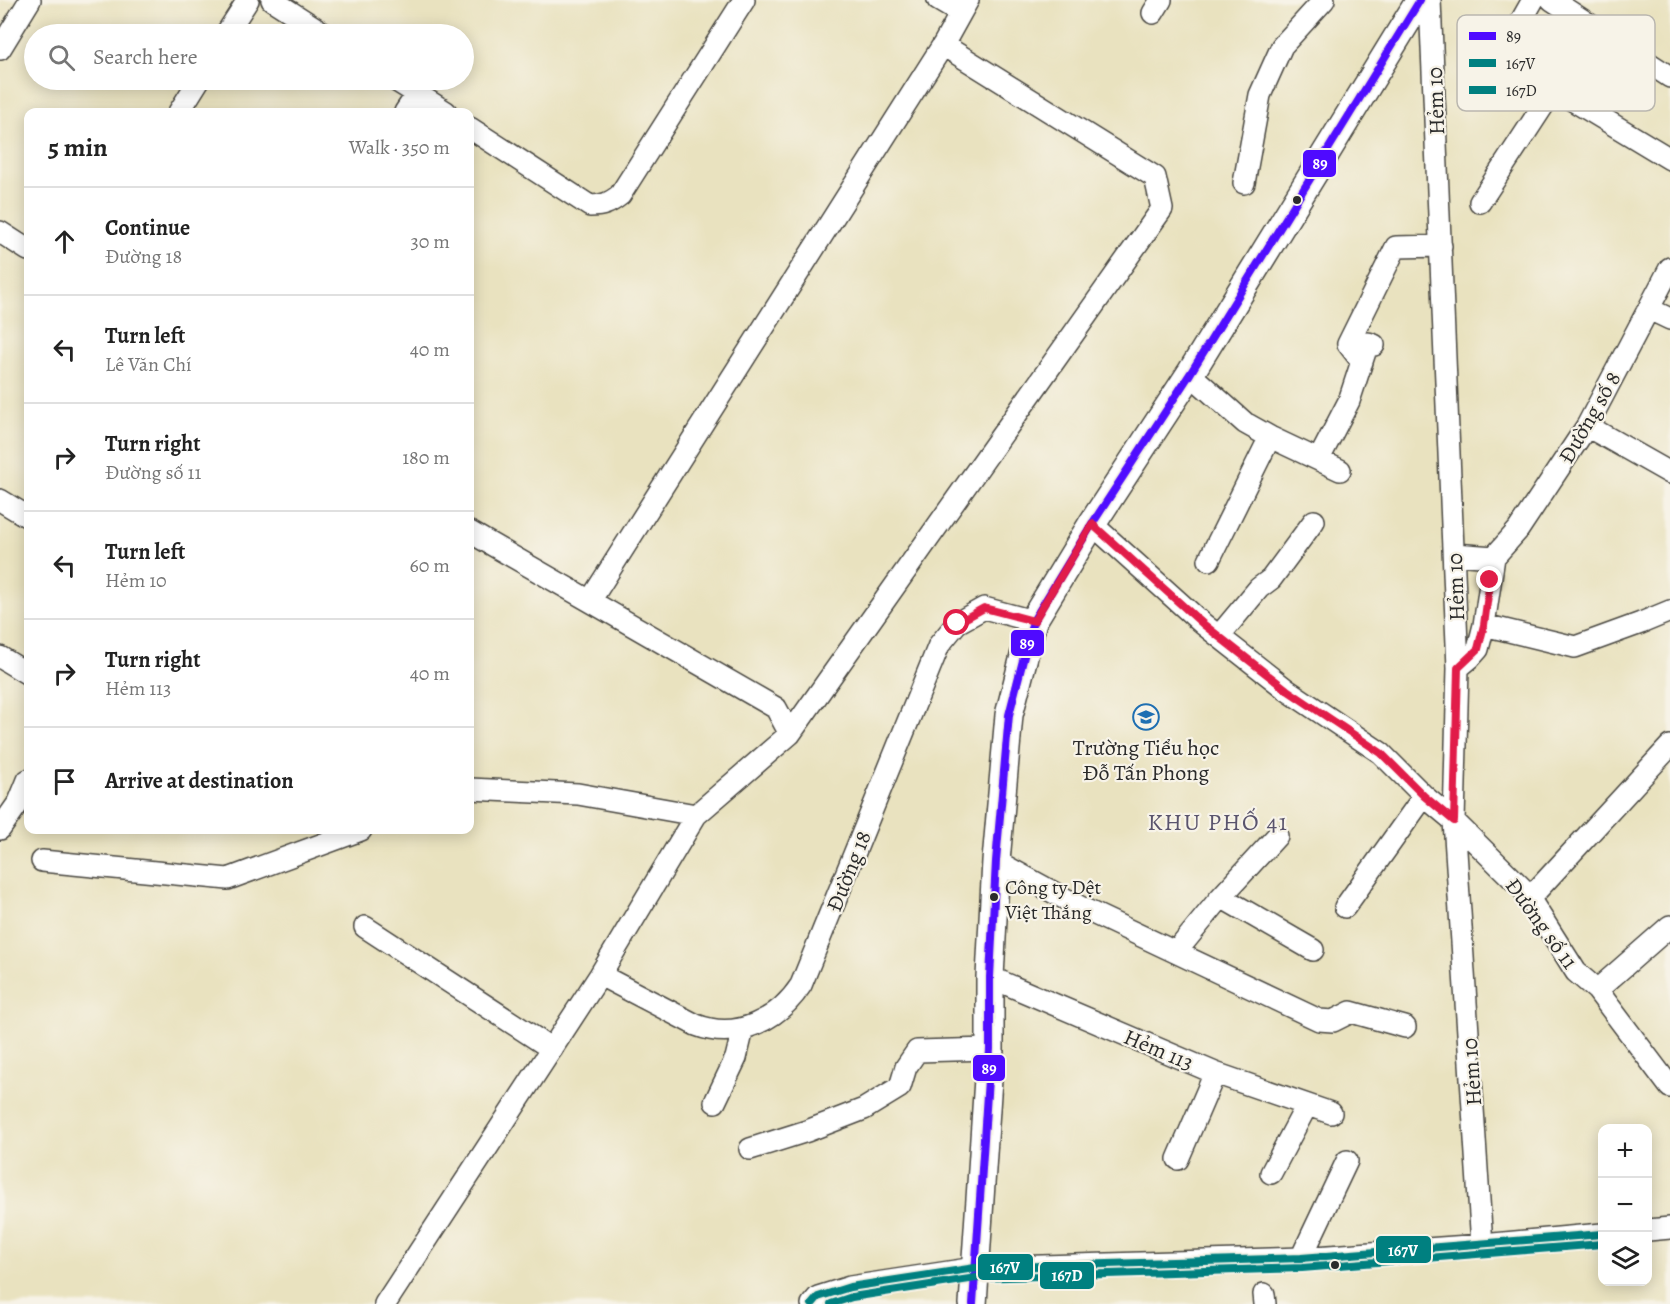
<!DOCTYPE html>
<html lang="en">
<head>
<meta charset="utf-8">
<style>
  :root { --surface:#fff; --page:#f2f2f2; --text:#222; --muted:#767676; --line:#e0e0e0 }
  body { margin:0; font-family:Alegreya,serif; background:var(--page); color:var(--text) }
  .controls { position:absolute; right:18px; bottom:18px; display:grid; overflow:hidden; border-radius:12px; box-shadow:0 3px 15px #0003 }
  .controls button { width:54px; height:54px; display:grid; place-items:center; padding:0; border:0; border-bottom:2px solid var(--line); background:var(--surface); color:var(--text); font:30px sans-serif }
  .stop { position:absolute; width:18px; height:18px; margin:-14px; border:4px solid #e11d48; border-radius:50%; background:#fff }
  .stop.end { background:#e11d48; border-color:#fff; box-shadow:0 2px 6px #0008 }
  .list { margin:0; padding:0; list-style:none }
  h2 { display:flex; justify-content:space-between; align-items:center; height:78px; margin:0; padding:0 24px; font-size:26px }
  h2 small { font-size:20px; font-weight:400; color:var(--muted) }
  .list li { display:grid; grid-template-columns:39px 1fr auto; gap:18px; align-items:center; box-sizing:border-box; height:108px; padding:0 24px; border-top:2px solid var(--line) }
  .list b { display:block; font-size:22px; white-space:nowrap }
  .list p { margin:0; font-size:20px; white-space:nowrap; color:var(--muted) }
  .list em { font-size:20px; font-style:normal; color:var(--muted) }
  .icon { flex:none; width:33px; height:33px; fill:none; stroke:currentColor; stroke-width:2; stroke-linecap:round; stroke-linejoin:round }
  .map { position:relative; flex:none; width:1670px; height:1304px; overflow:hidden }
  .search { position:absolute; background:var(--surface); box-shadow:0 3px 15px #0003; left:24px; top:24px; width:450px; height:66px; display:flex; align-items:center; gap:15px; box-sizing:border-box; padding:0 21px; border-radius:33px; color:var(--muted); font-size:22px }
  .panel { position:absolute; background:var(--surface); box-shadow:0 3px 15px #0003; left:24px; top:108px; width:450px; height:726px; border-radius:12px }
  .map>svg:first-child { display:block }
</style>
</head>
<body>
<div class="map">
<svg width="1670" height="1304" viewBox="0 0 1670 1304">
  <rect width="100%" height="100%" fill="#f7f3e8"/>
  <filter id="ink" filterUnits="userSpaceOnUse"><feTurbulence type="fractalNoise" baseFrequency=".0167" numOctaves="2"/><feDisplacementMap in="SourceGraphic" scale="12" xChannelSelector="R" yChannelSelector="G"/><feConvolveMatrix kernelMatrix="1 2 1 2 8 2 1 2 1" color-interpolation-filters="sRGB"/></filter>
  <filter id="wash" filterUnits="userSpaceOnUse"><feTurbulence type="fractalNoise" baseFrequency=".008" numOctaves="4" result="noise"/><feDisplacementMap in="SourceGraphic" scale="24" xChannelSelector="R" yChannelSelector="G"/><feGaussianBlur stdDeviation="1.35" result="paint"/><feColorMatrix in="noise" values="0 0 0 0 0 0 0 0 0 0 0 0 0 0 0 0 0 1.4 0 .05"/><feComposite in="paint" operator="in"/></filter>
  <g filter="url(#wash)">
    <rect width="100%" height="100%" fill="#e9e2bf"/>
  </g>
  <g filter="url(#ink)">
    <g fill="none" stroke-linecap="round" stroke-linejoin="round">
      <!-- minor casing -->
      <g stroke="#484641" stroke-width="24">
        <path id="minor" d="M272,0L325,34
          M938,0L960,13
          M1430,0L1458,668L1454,821L1482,1245
          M1533,0L1502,55L1554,89L1670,159
          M1552,0L1670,77
          M1153,13L1161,0
          M226,34L248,0
          M0,49L30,0
          M395,80L446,112
          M179,112L199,80
          M405,112L417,94
          M470,128L590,206C603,206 610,203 620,195L744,0
          M1244,183L1260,95L1282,46L1324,0
          M1480,202L1554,89
          M0,232L28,250
          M1649,309L1670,319
          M1362,362L1348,344L1396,247L1441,246
          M1190,374L1245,423L1270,437L1340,470
          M1587,426L1670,473
          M1319,459L1349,401L1368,343L1374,345
          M0,500L28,517
          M1092,524L1203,624L1287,690L1381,753L1424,796L1454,821L1524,890L1576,972L1597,990L1670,1087
          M470,532L776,708L790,734
          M1454,554L1494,557
          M1209,560L1270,437
          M590,601L943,45
          M1484,625L1575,647L1641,623L1670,611
          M1219,636L1259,588L1271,579L1314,521
          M0,657L28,674
          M1458,668L1470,658L1478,649L1484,625L1494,557L1518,530L1587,426L1670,268
          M470,789L578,794L696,815
          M0,829L19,802L28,780
          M42,861L228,879L361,830
          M996,861L1082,908L1319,1020L1333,1021L1351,1012L1405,1027
          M1221,897L1313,950
          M1529,899L1670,746
          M1345,907L1424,796
          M365,927L552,1049
          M1176,952L1221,897L1277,836
          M600,975L696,1025C737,1041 778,1020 801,985L939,645L957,623L984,608L1033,621
          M990,977L1215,1073L1331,1113
          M1597,990L1670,926
          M715,1102L736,1058L743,1029
          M750,1149L807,1131L864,1109L900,1087L906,1067L917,1051L990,1049
          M1178,1159L1215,1073
          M1271,1173L1307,1105
          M1648,1230L1670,1228
          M1301,1258L1347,1161
          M1264,1294L1265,1304
          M385,1304L600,975L696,815L790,734L1162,209L1155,177L943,45L968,0
          M812,1304L818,1297L850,1287L975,1268L1301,1258L1482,1245L1602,1234"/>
      </g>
      <!-- major casing -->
      <g stroke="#484641" stroke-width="30">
        <path id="major" d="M973,1304L990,1049V977L996,861L1009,715L1033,621L1092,524L1190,374L1420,0"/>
      </g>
      <!-- minor -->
      <use href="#minor" stroke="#fff" stroke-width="21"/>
      <!-- major -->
      <use href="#major" stroke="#fff" stroke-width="27"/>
      <!-- bus-1 casing -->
      <g stroke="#f7f3e8" stroke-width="12">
        <path id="bus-1" d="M973,1304L990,1049V977L996,861L1009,715L1033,621L1092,524L1190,374L1420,0"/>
      </g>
      <!-- bus-2 casing -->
      <g stroke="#f7f3e8" stroke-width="12">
        <path id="bus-2" d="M812,1304L818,1297L850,1287L975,1268L1301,1258L1602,1234"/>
      </g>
      <!-- bus-3 casing -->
      <g stroke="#f7f3e8" stroke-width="12">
        <path id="bus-3" d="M831,1304L852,1297L976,1278L1302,1268L1602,1244"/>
      </g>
      <!-- bus-1 -->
      <use href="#bus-1" stroke="#4f0aff" stroke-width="8"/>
      <!-- bus-2 -->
      <use href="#bus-2" stroke="#008080" stroke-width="8"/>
      <!-- bus-3 -->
      <use href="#bus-3" stroke="#008080" stroke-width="8"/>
    </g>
  </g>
  <g fill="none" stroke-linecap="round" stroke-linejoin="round" filter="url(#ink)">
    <!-- route -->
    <path stroke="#e11d48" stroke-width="8" d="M957,623L984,608L1034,621L1092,524L1203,624L1287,690L1381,753L1424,796L1454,821L1458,668L1478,649L1484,625L1490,580"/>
  </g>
  <!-- icons -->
  <defs>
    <g id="school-ring" transform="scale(1.35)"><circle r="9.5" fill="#f7f3e8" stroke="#1f6fb2" stroke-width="1.5"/><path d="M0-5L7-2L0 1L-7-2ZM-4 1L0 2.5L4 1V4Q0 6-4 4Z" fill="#1f6fb2"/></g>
  </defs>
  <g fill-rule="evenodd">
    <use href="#school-ring" x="1146" y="717"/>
  </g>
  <!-- markers -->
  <g fill="#2b2b2b" stroke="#f7f3e8" stroke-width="2">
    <circle cx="1297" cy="200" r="5"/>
    <circle cx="994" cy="897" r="5"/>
    <circle cx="1335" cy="1265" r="5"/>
  </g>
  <g text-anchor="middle" stroke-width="4.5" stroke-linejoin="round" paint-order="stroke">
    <!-- bus labels -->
    <g font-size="20" fill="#2b2b2b" stroke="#f7f3e8" text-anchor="start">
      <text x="1005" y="894">Công ty Dệt<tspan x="1005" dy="25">Việt Thắng</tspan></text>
    </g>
    <!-- street labels -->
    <g font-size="22" fill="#2b2b2b" stroke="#f7f3e8">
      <text transform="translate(1435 101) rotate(-92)" y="8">Hẻm 10</text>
      <text transform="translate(1589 417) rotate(-60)" y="8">Đường số 8</text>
      <text transform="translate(1455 587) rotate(-92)" y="8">Hẻm 10</text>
      <text transform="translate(848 871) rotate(-68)" y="8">Đường 18</text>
      <text transform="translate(1542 923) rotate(54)" y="8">Đường số 11</text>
      <text transform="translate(1159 1049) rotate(23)" y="8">Hẻm 113</text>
      <text transform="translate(1471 1072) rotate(-94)" y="8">Hẻm 10</text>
    </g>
    <!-- poi labels -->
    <g font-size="22" fill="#2b2b2b" stroke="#f7f3e8">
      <text x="1146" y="755">Trường Tiểu học<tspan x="1146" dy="25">Đỗ Tấn Phong</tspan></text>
    </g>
    <!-- neighbourhood labels -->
    <g font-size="24" letter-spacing="1.5" fill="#5a546d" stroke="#f7f3e8">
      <text x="1218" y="830">KHU PHỐ 41</text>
    </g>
  </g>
  <!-- legend -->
  <rect x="1457" y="15" width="198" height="96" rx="9" fill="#f7f3e8" stroke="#bab7af" stroke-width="1.5"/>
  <rect x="1469" y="32" width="27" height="8" fill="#4f0aff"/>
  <rect x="1469" y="59" width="27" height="8" fill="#008080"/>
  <rect x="1469" y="86" width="27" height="8" fill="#008080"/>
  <g font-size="16" fill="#2b2b2b">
    <text x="1506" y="42">89</text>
    <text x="1506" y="69">167V</text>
    <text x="1506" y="96">167D</text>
  </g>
  <g stroke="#f7f3e8" stroke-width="2">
    <rect x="1302" y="149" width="35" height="29" rx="6" fill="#4f0aff"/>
    <rect x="1010" y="629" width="35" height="28" rx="6" fill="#4f0aff"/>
    <rect x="972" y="1054" width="34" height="28" rx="6" fill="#4f0aff"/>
    <rect x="1375" y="1235" width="57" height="29" rx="6" fill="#008080"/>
    <rect x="977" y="1253" width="57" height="28" rx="6" fill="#008080"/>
    <rect x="1039" y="1261" width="56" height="29" rx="6" fill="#008080"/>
  </g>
  <g font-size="16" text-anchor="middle" font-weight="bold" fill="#fff">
    <text x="1320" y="169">89</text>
    <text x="1027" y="649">89</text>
    <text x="989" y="1074">89</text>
    <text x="1403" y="1256">167V</text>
    <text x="1005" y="1273">167V</text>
    <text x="1067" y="1281">167D</text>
  </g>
</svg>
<div class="controls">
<button>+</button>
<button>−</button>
<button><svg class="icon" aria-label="layers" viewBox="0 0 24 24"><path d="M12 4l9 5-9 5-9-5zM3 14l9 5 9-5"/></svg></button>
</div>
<div class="stop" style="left:957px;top:623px"></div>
<div class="stop end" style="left:1490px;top:580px"></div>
<div class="search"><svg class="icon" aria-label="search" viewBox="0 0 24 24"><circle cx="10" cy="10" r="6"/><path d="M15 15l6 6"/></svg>Search here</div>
<section class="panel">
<h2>5 min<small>Walk · 350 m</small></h2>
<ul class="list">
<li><svg class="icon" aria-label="ahead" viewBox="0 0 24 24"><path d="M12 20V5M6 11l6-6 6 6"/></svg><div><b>Continue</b><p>Đường 18</p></div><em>30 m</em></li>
<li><svg class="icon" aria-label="left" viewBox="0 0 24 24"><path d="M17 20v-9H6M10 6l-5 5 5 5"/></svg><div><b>Turn left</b><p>Lê Văn Chí</p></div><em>40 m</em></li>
<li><svg class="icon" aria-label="right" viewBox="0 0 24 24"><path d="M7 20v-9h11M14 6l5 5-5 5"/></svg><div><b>Turn right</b><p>Đường số 11</p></div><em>180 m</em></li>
<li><svg class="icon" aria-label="left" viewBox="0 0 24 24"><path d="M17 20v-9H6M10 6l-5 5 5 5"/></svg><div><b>Turn left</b><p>Hẻm 10</p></div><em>60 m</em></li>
<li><svg class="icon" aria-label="right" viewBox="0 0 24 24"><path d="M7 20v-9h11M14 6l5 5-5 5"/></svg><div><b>Turn right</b><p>Hẻm 113</p></div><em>40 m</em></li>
<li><svg class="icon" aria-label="arrive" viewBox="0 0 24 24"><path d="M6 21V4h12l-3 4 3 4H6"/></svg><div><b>Arrive at destination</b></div></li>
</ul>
</section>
</div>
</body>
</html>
